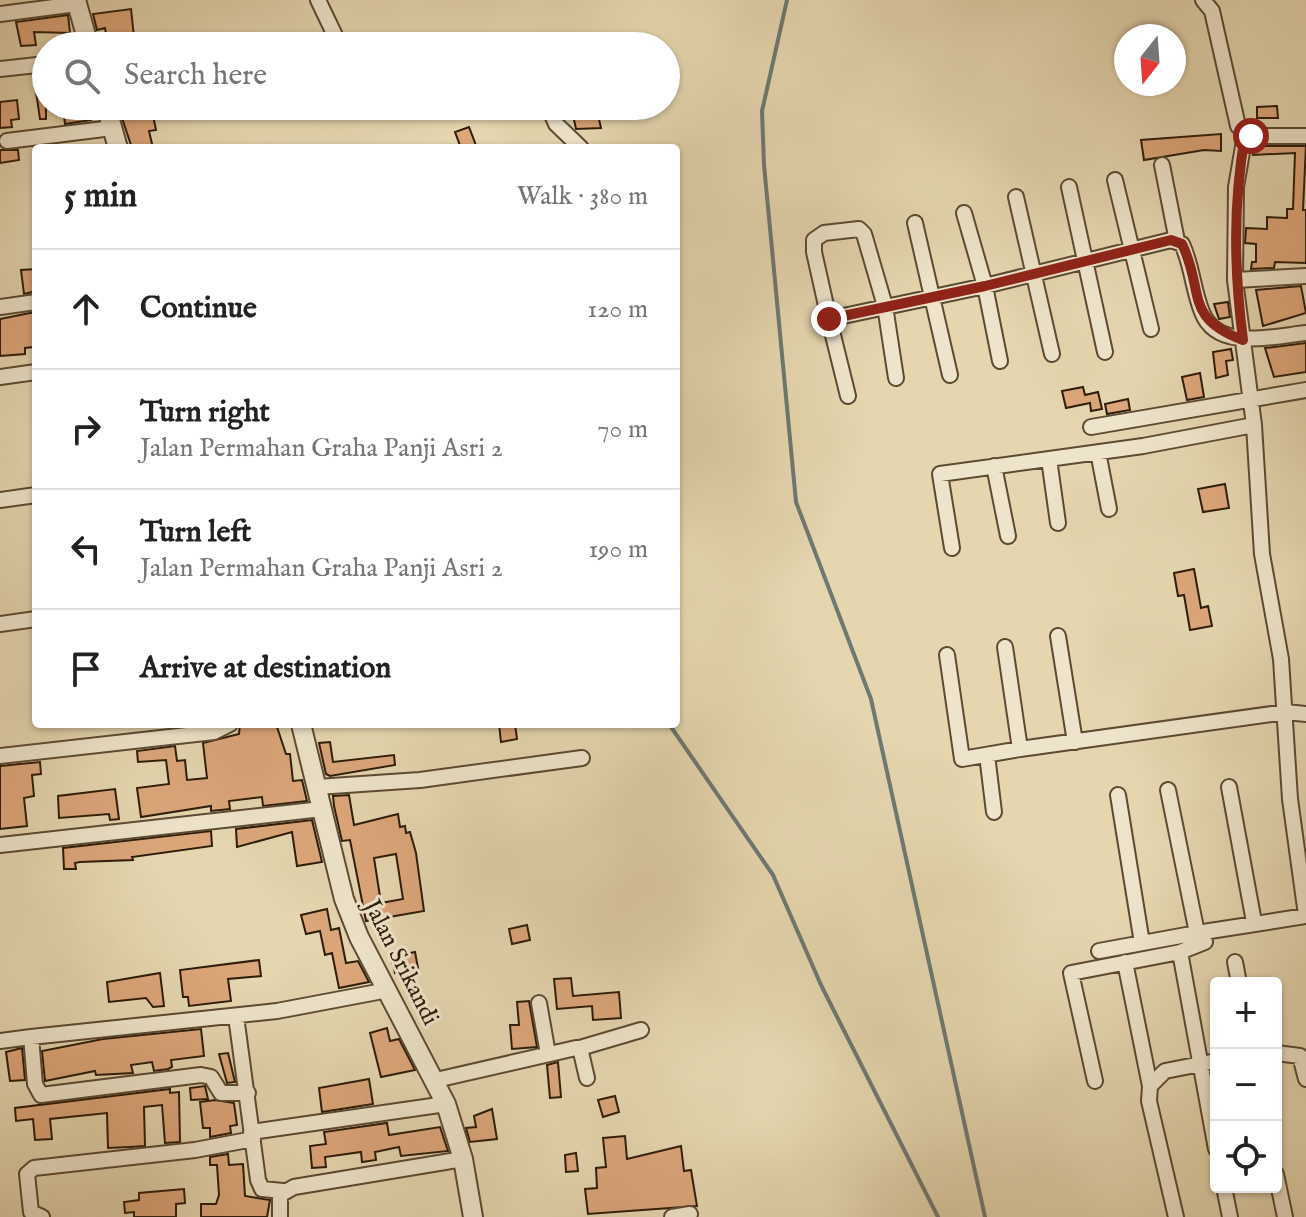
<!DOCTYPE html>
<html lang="en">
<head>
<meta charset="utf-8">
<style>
  :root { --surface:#fff; --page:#f6f6f6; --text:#222; --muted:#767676; --line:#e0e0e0 }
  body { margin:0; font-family:"IM FELL English",serif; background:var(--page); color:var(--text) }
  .controls { position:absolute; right:24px; bottom:24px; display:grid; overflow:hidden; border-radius:8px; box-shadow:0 2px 6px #0004 }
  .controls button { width:72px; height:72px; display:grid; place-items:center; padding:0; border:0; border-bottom:2px solid var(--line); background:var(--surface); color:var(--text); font:40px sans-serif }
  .compass { position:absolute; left:1114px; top:24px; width:72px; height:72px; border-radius:50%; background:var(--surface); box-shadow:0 2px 6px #0004; rotate:197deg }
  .stop { position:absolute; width:24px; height:24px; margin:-18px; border:6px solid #8f2418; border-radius:50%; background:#fff }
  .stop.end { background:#8f2418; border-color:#fff; box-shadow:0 2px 8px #0008 }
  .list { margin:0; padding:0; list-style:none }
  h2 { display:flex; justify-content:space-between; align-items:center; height:104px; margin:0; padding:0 32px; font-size:34px }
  h2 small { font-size:26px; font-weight:400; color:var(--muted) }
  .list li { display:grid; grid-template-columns:52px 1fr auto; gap:24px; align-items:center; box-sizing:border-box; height:120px; padding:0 32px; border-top:2px solid var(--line) }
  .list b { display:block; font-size:30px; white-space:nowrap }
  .list p { margin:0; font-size:26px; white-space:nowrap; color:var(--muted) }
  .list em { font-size:26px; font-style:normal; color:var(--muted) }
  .icon { flex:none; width:44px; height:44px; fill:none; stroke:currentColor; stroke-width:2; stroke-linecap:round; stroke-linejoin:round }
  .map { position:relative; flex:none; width:1306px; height:1217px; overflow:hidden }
  .search { position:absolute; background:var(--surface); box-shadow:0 2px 6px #0004; left:32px; top:32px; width:648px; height:88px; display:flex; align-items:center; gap:20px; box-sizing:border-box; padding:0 28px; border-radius:44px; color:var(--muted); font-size:30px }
  .panel { position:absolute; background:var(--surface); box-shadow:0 2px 6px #0004; left:32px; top:144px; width:648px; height:584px; border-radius:8px }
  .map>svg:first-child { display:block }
</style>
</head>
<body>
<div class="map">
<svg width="1306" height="1217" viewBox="0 0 1306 1217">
  <rect width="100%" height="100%" fill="#e5d6af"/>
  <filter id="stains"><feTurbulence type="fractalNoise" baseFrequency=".0025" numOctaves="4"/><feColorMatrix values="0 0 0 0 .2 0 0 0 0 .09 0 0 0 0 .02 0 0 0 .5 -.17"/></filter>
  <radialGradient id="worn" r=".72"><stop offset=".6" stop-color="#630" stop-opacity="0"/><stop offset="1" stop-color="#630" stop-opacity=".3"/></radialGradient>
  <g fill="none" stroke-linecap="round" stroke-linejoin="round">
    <!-- stream -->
    <path stroke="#6f7871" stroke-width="4" d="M787,0L762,111L764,165L796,502L871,699L985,1217
      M669,724L773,875L821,985L938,1217"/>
  </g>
  <!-- building -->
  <path fill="#dca67b" stroke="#2e1c09" stroke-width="2" fill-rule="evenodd" d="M131,9L135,46H108L105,28L97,30L93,14Z
    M68,15L70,33L34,32L36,45L21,46L16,22Z
    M46,91V119H40L36,92Z
    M17,100L19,119L11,120L12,127L0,128V102Z
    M63,106H86L91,120L65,124Z
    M118,106H151L156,130L149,131L153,148H132Z
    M571,106H596L601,128L576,129Z
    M1277,106L1278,118H1257V107Z
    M469,127L477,148H461L455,132Z
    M1221,134V151L1204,150L1144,160L1141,140Z
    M1254,146H1306L1303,210H1306V263L1275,262L1274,268L1251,269L1252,262H1256V244L1245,243L1246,228L1267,229V217L1287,218V209H1293L1295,153L1253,155Z
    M0,150H18L19,160L0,163Z
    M36,269V291L24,294L21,270Z
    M1301,286L1306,313L1263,326L1256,290Z
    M1228,302L1230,317L1219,319L1214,304Z
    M35,312L34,347L25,348V354L0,356V319Z
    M1306,343V372L1274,377L1265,348Z
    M1231,349L1233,360L1226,361L1228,375L1216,378L1213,352Z
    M1200,373L1204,397L1187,400L1182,377Z
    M1083,387L1085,395L1098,392L1102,409L1091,411L1090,403L1066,408L1062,391Z
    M1128,399L1130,410L1107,414L1105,404Z
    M1225,484L1229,508L1203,512L1198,489Z
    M1194,569L1201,608L1208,606L1212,626L1190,630L1184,595L1178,596L1174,573Z
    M240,724H276L286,754H290L293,781L302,780L307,801L263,806L262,797L229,801L230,809L211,811V806L141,817L137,788L169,784L166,760L138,762L137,751L175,746L177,761L185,760L187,780L207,778L203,743L239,734Z
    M499,724H515L517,739L501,742Z
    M330,742L333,762L394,755L395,765L330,776L326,774L319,743Z
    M40,762L41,774L32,775L34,796L24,798L27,826L0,829V766Z
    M115,789L119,819L110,820L109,814L59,818L58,796Z
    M349,795L354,825L398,814L400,827L405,826L406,833L410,832L416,853L424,911L366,921L350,840L342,841L334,806L333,796ZM396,854L403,899L381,903L374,858Z
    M312,820L322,862L297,866L292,832L237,847L236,829Z
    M211,831L212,846L132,857L133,860L80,862L75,863L76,869H64L63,848Z
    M327,909L331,930L339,928L346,963L358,961L369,982L339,988L332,953L325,955L320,931L306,934L301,915Z
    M527,925L530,940L512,944L509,929Z
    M415,952L418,968L395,973L391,957Z
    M259,960L261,976L228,979L231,1001L189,1006L188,997H183L180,970Z
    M160,973L164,1006L153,1007L146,998L109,1002L107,982Z
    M571,978L573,996L619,992L621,1018L593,1020L592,1006L557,1009L554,979Z
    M529,1001L537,1047L512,1049L510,1025H519L517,1002Z
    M387,1028L390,1041L399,1039L415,1070L381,1077L370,1033Z
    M201,1029L204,1056L171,1060L172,1067L168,1069L154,1071L152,1062L131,1065L133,1073L96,1075L95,1071L45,1081L42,1051L103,1039Z
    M22,1048L25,1080L10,1081L6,1052Z
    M228,1053L235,1082L227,1083L219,1054Z
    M558,1062L561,1097L550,1098L547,1065Z
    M369,1079L373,1104L322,1112L319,1088Z
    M205,1086L208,1099L191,1100L190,1088Z
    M170,1089V1093L179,1092L180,1142L165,1143L162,1105L144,1107L145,1146L130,1147L108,1148L107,1113L50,1119L52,1139L35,1140L33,1119L16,1121L15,1108Z
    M615,1096L619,1112L603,1117L598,1100Z
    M215,1100L234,1103L237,1125L230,1126L231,1133L210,1137V1128H203L200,1102Z
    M492,1109L497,1139L470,1142L466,1128L476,1127L474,1116Z
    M387,1123L389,1135L440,1127L448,1151L401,1156L399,1147L375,1152L376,1160L362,1162L361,1152L325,1157L326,1167L312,1168L310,1146L326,1144L324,1132Z
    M625,1136L627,1159L681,1146L684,1171L691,1170L697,1206L588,1214L585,1189L597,1188L596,1168L606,1167L603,1138Z
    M576,1153L578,1171L566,1172L565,1155Z
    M228,1154L229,1165L243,1164L245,1196L270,1200L267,1217H201V1204H216L219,1195L217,1165H210V1157Z
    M184,1189L185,1203L176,1204V1217H134V1212L125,1213L124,1202L139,1200V1193Z"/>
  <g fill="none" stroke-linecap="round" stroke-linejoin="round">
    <!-- minor casing -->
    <g stroke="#5c4a32" stroke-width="18">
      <path id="minor" d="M318,0L340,46
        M1203,0L1212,11L1238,126L1251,136H1306
        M0,14L77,4
        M499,46H525
        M0,69L46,64
        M548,106L556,124L581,148
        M1245,135L1236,187L1235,280L1254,425L1262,554L1281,659L1290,799L1306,915
        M7,141L112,128
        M1162,165L1177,241
        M1115,180L1151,329
        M1069,187L1105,352
        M1016,197L1052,354
        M964,213L985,286L1000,361
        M915,223L950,375
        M1235,280L1306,276
        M0,307L36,302
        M829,319L814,252V240L824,233L859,229L864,234L885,306L896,378
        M0,377L36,372
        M848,396L829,319L985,286L1171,240L1182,244C1192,265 1193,290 1202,312C1217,352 1275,336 1306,333
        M1091,427L1306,390
        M1098,452L1109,509
        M1049,459L1058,523
        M994,466L1008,536
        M0,500L36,495
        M952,548L940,474L1143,446L1254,425
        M0,624L36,619
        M1058,636L1075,742
        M1005,647L1020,749L1286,712L1306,714
        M947,655L962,759L1020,749
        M987,755L994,812
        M0,756L214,732L230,724
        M317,787L420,780L582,758
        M1229,787L1254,922
        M1168,790L1197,933L1306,916
        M1118,795L1142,943
        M0,845L322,809
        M1099,951L1197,933
        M1180,952L1205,942
        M1125,962L1150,1086
        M1235,962L1239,983
        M539,1003L548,1054
        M236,1016L258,1180L262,1189L283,1191
        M0,1041L31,1037
        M580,1048L641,1030
        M1276,1053L1300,1056L1306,1079
        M436,1080L576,1048H580L587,1078
        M1095,1081L1071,973L1180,952L1216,1149
        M248,1093H221L211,1077L201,1075L41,1095L35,1084L31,1037L277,1011L388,990
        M251,1132L446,1104
        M1276,1174L1285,1217
        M1224,1187L1230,1217
        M42,1217L31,1212L27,1174L34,1168L195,1150L253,1139
        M280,1217V1195L294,1187L463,1159
        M672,1217L690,1214
        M1176,1217L1149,1101L1150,1086L1165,1071L1216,1061"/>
    </g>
    <!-- tertiary casing -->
    <g stroke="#5c4a32" stroke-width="22">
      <path id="tertiary" d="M76,0L89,46
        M106,106L118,148
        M301,724L344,899L359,937L446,1104L463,1159L473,1217"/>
    </g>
    <!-- minor -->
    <use href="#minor" stroke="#eee4cb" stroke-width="14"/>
    <!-- tertiary -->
    <use href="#tertiary" stroke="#eee4cb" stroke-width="18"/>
  </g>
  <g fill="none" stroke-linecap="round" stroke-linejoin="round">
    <!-- route -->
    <path stroke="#8f2418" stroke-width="10" d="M829,319L985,286L1171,240L1182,244C1205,291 1183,318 1243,340C1234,269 1233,205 1245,135L1251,136"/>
  </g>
  <g text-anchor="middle" stroke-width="6" stroke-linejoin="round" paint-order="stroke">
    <!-- street labels -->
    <g font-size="24" fill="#2e1c09" stroke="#eee4cb">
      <text transform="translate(402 962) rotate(63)" y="8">Jalan Srikandi</text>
    </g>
  </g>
  <rect width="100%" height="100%" filter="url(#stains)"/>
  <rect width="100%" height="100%" fill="url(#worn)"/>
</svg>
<div class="controls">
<button>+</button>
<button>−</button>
<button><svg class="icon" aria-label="locate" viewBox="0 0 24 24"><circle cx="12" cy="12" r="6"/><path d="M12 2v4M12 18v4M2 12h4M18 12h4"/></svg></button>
</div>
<svg class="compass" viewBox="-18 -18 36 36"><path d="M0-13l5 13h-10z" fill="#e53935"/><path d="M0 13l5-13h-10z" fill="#767676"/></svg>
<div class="stop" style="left:1251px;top:136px"></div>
<div class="stop end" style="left:829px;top:319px"></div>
<div class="search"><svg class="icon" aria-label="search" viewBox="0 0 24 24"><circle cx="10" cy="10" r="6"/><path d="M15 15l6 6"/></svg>Search here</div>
<section class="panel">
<h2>5 min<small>Walk · 380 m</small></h2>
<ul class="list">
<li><svg class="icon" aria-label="ahead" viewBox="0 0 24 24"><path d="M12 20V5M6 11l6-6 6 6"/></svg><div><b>Continue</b></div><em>120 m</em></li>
<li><svg class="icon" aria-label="right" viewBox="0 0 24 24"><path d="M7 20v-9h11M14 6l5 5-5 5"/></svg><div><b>Turn right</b><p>Jalan Permahan Graha Panji Asri 2</p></div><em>70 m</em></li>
<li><svg class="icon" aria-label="left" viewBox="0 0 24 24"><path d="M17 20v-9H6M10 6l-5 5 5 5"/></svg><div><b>Turn left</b><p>Jalan Permahan Graha Panji Asri 2</p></div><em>190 m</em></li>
<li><svg class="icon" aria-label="arrive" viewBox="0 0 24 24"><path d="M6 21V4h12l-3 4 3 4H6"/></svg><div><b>Arrive at destination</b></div></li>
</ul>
</section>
</div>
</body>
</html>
